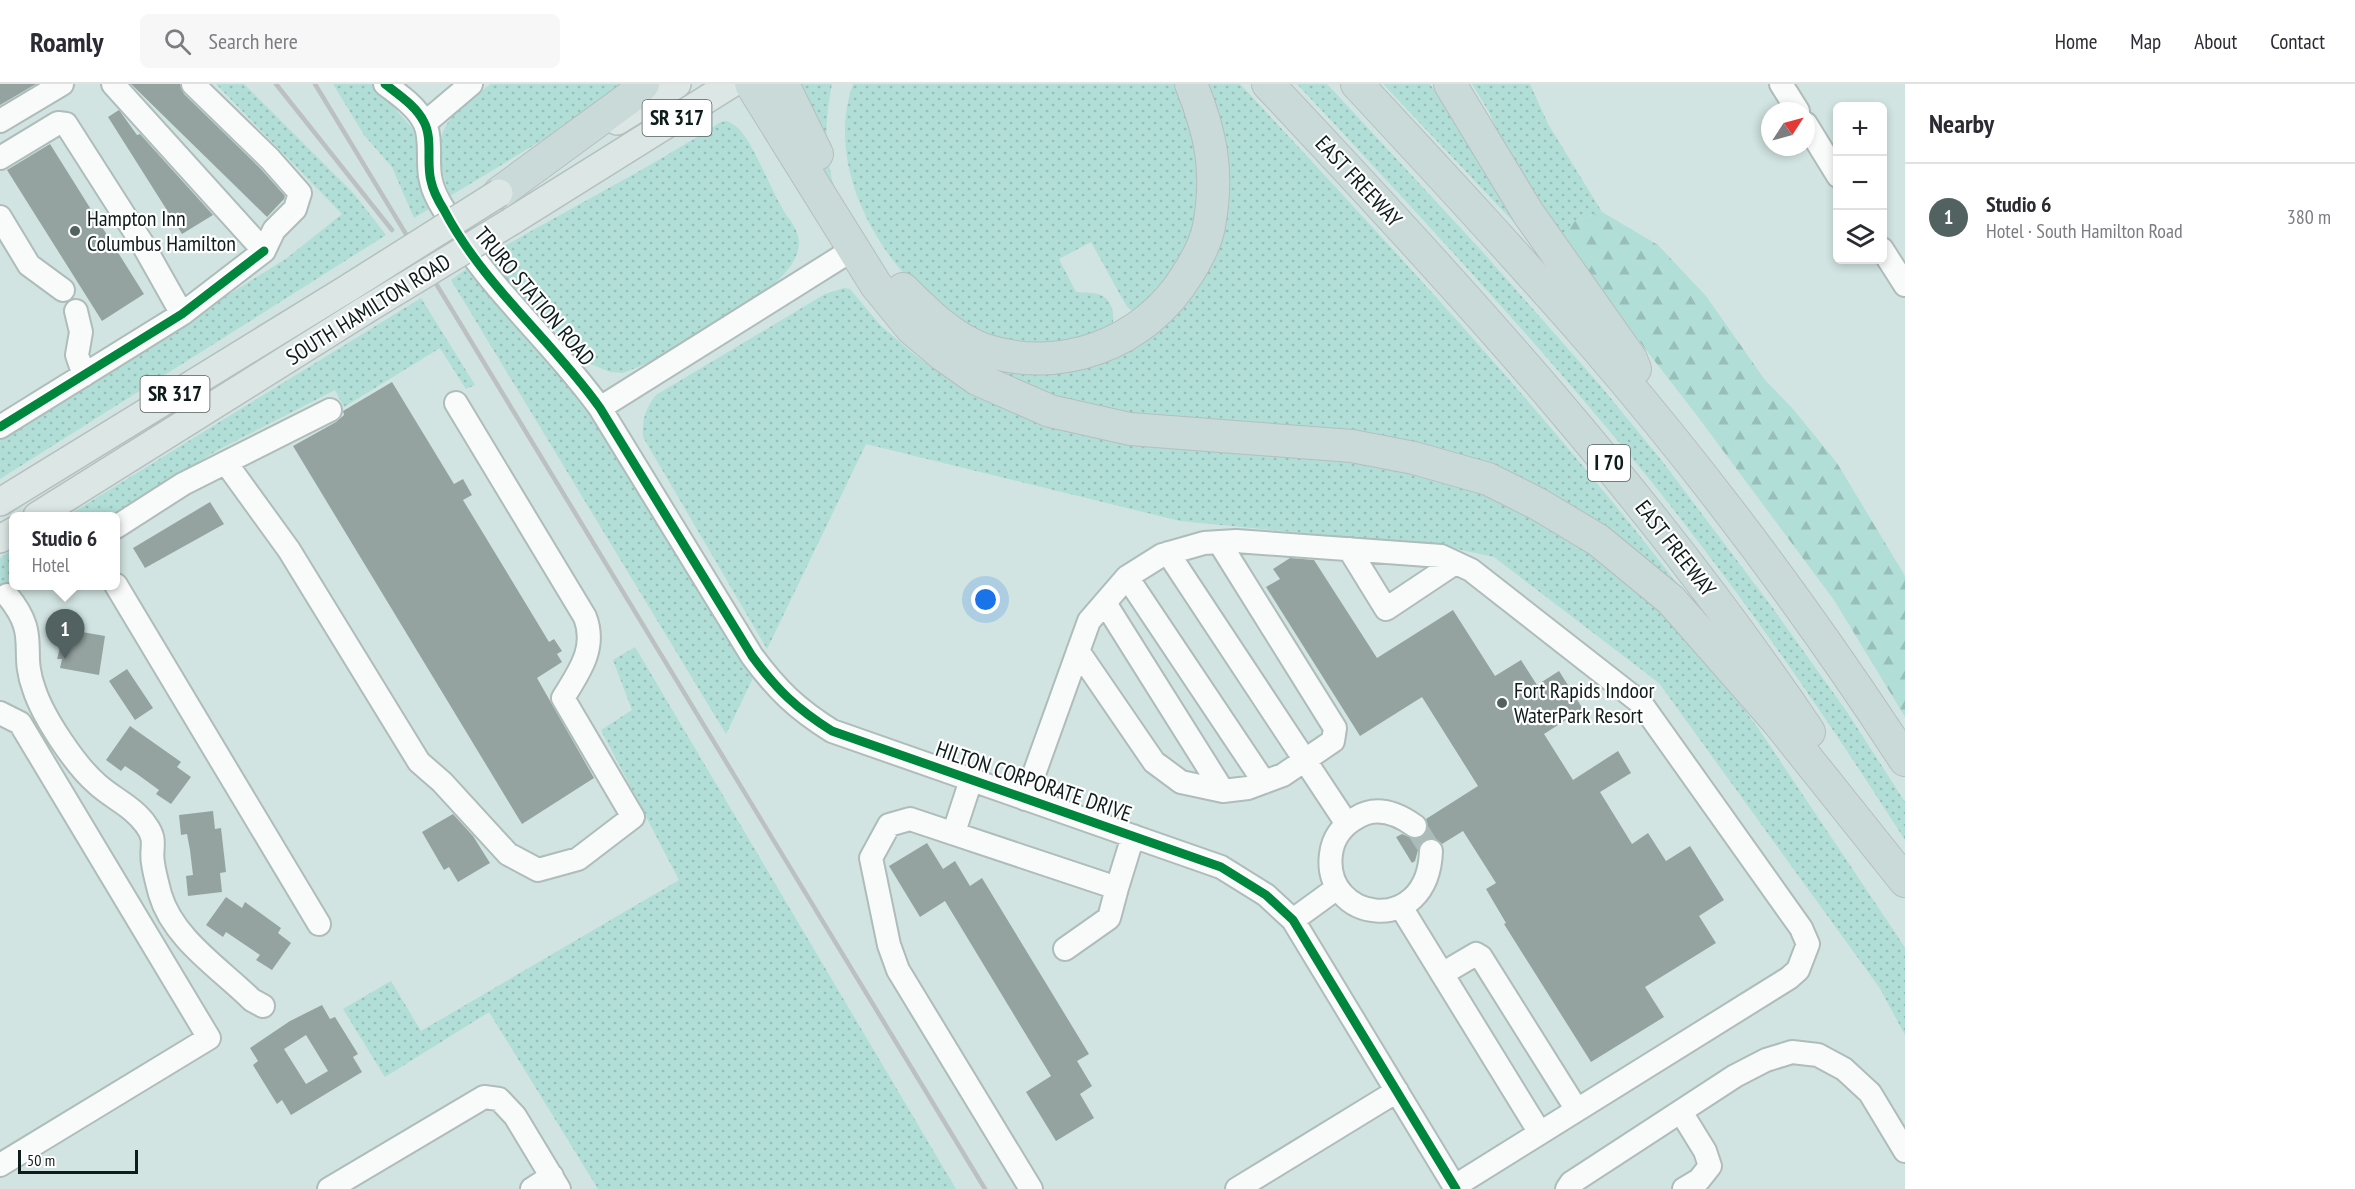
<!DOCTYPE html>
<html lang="en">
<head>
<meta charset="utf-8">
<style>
  :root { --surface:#fff; --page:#f7f7f7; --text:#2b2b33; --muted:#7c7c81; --line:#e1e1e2; --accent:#526260 }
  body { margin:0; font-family:"PT Sans Narrow",sans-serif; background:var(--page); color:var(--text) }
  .controls { position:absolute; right:18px; top:18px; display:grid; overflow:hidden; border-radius:9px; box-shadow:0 3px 9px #0003 }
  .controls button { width:54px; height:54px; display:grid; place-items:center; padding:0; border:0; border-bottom:2px solid var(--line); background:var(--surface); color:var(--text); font:30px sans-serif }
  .compass { position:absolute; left:1761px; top:18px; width:54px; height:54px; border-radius:50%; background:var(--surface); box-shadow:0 3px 9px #0003; rotate:54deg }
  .scale { position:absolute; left:18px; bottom:15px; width:120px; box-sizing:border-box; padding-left:6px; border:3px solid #0e1c1a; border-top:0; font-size:16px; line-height:21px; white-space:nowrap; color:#0e1c1a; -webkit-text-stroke:4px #fff; paint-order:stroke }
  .you { position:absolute; left:986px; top:516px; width:21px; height:21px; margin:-15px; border:4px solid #fff; border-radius:50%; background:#1a73e8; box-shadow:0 0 0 9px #1a73e833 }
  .badge { display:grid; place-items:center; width:39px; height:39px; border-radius:50%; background:var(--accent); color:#fff; font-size:20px; font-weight:700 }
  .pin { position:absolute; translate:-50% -50px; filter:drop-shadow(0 2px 3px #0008) }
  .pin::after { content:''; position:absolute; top:32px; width:21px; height:18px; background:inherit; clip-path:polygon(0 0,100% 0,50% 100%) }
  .popup { position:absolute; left:9px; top:428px; width:111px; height:78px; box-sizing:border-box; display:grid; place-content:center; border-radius:9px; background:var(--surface); filter:drop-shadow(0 2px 4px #0005); font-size:20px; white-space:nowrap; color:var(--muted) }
  .popup b { font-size:22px; color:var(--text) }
  .popup::after { content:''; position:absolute; left:50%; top:100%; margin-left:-12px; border:12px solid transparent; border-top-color:var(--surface) }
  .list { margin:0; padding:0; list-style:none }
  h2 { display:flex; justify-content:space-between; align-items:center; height:78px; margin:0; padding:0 24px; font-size:26px }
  h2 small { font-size:20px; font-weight:400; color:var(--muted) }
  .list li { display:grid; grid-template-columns:39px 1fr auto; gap:18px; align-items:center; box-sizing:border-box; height:108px; padding:0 24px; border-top:2px solid var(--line) }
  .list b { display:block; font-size:22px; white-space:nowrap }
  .list p { margin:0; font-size:20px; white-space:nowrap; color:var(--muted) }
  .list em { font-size:20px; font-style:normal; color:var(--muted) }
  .icon { flex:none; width:33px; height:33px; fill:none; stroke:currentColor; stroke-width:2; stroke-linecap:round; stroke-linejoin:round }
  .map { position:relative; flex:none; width:1905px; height:1105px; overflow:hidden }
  header { display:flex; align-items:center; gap:36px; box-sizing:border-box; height:84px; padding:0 30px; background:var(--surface); border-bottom:2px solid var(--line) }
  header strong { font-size:28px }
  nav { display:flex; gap:33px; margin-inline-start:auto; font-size:21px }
  .search { width:420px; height:54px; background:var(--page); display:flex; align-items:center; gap:15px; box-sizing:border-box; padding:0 21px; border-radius:9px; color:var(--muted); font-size:22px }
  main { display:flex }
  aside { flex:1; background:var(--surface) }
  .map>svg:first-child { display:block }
</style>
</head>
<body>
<header>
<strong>Roamly</strong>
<div class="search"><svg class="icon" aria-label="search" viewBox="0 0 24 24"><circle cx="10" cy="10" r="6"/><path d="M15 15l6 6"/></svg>Search here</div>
<nav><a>Home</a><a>Map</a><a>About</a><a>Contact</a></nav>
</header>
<main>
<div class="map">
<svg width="1905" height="1105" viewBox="0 0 1905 1105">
  <defs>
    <pattern id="green-dots" width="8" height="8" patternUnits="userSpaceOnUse" patternTransform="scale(1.5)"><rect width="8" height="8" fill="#b1ded7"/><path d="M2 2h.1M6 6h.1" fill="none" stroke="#97beb8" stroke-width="1.8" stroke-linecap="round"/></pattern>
    <pattern id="forest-firs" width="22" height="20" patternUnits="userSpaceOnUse" patternTransform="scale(1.5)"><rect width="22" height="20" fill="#b1ded7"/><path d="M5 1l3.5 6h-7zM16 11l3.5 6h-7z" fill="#97beb8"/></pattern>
  </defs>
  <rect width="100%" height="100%" fill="#d1e4e1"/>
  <!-- green -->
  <path fill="url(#green-dots)" d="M216,0H244L354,110L386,151L0,395V355L287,174L342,130Z
    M333,0H373L413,45L432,123L414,134L392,83L364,51Z
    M491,0H629L615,12L450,112C428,51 441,36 491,0Z
    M774,0H832C823,46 825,76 839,121Z
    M853,0H1180L1204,97L1186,173L1138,231L1127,223L1091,158L1059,175L1076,208C1083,209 1094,208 1101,211C1115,217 1116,239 1109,249C1090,253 1039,266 1023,263C1006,259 981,252 967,244C890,198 821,90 853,0Z
    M1200,0H1240C1392,164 1546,328 1682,506L1546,412L1156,340L1007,299L930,243L1047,283L1203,182Z
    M1297,0H1327L1480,165L1599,300L1662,377L1772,523L1847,628L1905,718V756C1818,620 1726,487 1623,363C1519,238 1408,119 1297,0Z
    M1383,0H1430L1492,90L1528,153Z
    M1472,0H1530L1548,40L1602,128L1576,136L1567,146L1568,165L1503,62L1489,28Z
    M727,37C731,39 736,42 739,45C756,64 770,105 785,129C791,137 799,148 799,158C799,178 781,194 767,206L650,278L623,289L610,288L586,278L575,268L486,173C564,127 645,87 721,38Z
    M469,183C494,223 534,249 562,286L753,594L726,650L451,196Z
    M844,204L850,205L880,241L915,271L949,296L1011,328L1082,351L1125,359L1357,375L1482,408L1538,436L1585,463L1672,537L1712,583L1758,644L1896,850L1905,864V951L1879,903L1659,599L1494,473L1448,463L1180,437L866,360L767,565L643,353C642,336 645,325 656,311L825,210Z
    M421,214L475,301L466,305L440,264L344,323L335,306L216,367L114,432H67Z
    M14,465V496L0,505V474Z
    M635,563L956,1105H598L489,928L385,993L343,925L391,897L421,947L679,796L601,646L632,626L613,576Z"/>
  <!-- forest -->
  <path fill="url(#forest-firs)" d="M1602,128L1658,161L1706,212L1765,296L1793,325L1837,379L1905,492V633L1834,516L1695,329L1568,165L1567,146L1576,136Z"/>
  <!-- building -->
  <path fill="#94a3a0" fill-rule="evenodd" d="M0,0H36L0,21Z
    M131,0H180L184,10L260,84L285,112L284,115L267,133Z
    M119,26L137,51L140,50L213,131L182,150L108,33Z
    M50,60L144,210L102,237L7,86Z
    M392,298L454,400L463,395L472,411L463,416L549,558L554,555L562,567L557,570L562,578L537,594L594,694L522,740L293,362L336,338L344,331L343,327Z
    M210,418L224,440L145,484L133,464Z
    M1290,474L1314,476L1377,574L1453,526L1495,592L1521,576L1537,601L1559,587L1583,625L1544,650L1573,696L1618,667L1631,689L1600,708L1632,760L1648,749L1666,777L1690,762L1724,816L1699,832L1716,859L1645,903L1664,933L1591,978L1504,840L1506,839L1486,805L1496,799L1463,747L1442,760L1434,754H1426L1420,759L1415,777L1412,779L1396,753L1402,750L1414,755L1421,754L1428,743L1426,735L1478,702L1422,613L1360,652L1266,503L1280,495L1273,485Z
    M65,545L105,552L99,591L60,584L62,575H57Z
    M127,585L153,624L135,636L109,597Z
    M130,642L181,678L177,683L191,693L171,720L156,710L159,706L137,690L125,682L121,687L106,676Z
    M213,727L215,745L221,744L226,788L220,789L222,808L188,812L186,792L193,791L190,766L187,750L181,751L179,731Z
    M453,730L473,752L490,779L458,798L449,783L444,786L422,748Z
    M927,759L943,785L955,777L970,802L982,794L1089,970L1077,977L1092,1002L1080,1010L1094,1034L1056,1057L1026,1008L1051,992L945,817L920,833L889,782Z
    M226,813L242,824L245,818L281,844L278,849L291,859L272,886L256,876L260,871L226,848L223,853L206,841Z
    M322,921L330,935L335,933L358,970L353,973L362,988L291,1031L282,1016L277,1020L253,981L258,977L250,964L290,937ZM306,951L328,987L306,1000L284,965Z"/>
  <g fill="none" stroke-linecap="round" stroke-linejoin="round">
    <!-- minor-tunnel -->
    <path stroke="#aabcb9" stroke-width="22" stroke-dasharray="22 11" stroke-linecap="butt" d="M1415,742L1431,767"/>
    <!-- minor casing -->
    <g stroke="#aebcba" stroke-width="26">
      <path id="minor" d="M113,0L264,167
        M385,0C399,11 416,22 424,38C433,55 426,79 431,97C433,107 439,118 444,126C483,201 551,255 600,324L752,572C777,606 797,625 832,647L1221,783L1266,811L1293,836L1456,1105
        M1781,0L1798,27
        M0,37L62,0
        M425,39L471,0
        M1806,40L1838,92
        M0,74L58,39L66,40L142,159L182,230
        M0,133L29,181L63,206
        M1882,165L1905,201
        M76,227L81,248L77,271L84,291
        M600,324L852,166
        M0,343L182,230L264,167L274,146L295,125L300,109L270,75L193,0
        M226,379L289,466L419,678L442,698L508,770L538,786L578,775L633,733L563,614C579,588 597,564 585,533L456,319
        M116,443L183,400L330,326
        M1349,465L1386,525L1455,479
        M1168,469L1347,740
        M1127,493L1264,698
        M116,501L319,840
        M7,511C41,552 19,565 34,605C43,633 75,681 97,700C112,714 134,723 146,741C158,757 150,764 153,779C154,788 158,802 160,810C173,855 221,885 252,916L263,922
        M1105,519L1223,707
        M1078,567L1154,678L1181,698L1223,707L1248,704L1283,691L1333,657L1335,644L1219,458
        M0,629L20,639L209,954L0,1081
        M1025,715L1089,537L1127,493L1162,471L1204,459L1236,457L1441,472L1471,486L1641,619L1801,844L1808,860L1798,886L1789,894L1455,1102
        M1415,742C1397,729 1376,721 1356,734C1342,742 1333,754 1331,770C1322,837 1428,855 1431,767
        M954,748L971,696
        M1401,823L1540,1049
        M1293,836L1337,804
        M1065,865L1109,834L1117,804
        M1442,890L1476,870L1481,873L1577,1026
        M1681,1028L1705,1067L1710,1082L1699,1096L1684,1105
        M329,1105L484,1013L499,1015L515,1032L559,1105
        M532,1105L552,1092
        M1031,1105L898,886L889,861L871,774L889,741L910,735L1117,804L1133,752
        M1237,1105L1397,1007
        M1567,1105L1571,1099L1735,992L1766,976L1792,968L1818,971L1844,985L1870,1009L1905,1067"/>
    </g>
    <!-- major casing -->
    <g stroke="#b5bfbe" stroke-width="30">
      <path id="major" d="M617,37L677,0
        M512,137L731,0
        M0,418L350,203
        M37,432L364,227
        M0,455L14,447"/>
    </g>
    <!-- highway casing -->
    <g stroke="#b5bfbe" stroke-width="34">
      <path id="highway" d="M751,0L876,201L912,245L943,271L977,295L1050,327L1130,345L1352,362L1414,374L1488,395L1538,420L1598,456L1671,516L1778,638L1905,797
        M783,0L817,70
        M1268,0C1462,206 1651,413 1809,648
        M1357,0C1437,86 1518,173 1595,262C1707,392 1811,532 1905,676
        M1450,0L1528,129L1631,275L1635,285
        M499,109L633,11L643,0
        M903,205C926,228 952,254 982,265C1059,292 1145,260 1187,191C1196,177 1206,159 1209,142C1219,88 1211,49 1191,0"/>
    </g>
    <!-- minor -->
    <use href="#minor" stroke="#f8fbfa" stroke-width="22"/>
    <!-- major -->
    <use href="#major" stroke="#dce7e5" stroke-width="27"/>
    <!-- highway -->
    <use href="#highway" stroke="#cadad8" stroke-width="32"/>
    <!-- rail -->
    <path stroke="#bcc0c0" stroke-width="4.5" d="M276,0L392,146
      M315,0L985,1105"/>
    <!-- major-bridge casing -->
    <g stroke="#b5bfbe" stroke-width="30" stroke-linecap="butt">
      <path id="major-bridge" d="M350,203L499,109
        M364,227L512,137"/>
    </g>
    <!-- major-bridge -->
    <use href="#major-bridge" stroke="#dce7e5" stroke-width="27"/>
    <!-- cycleway casing -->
    <g stroke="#fff" stroke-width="13">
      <path id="cycleway" d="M385,0C399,11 416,22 424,38C433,55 426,79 431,97C433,107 439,118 444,126C483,201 551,255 600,324L752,572C777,606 797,625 832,647L1221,783L1266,811L1293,836L1456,1105
        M0,343L182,230L264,167"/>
    </g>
    <!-- cycleway -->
    <use href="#cycleway" stroke="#00873e" stroke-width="9"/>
  </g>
  <!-- markers -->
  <g fill="#526260" stroke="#fff" stroke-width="2">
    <circle cx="75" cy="147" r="6"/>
    <circle cx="1502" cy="619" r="6"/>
  </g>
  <g text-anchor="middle" stroke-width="4.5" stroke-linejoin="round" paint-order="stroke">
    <!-- shield labels -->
    <g fill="#fff" stroke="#56605f" stroke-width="1.5">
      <rect x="642.5" y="16" width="69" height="36" rx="4.5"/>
      <rect x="140.5" y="292" width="69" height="36" rx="4.5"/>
      <rect x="1588" y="361" width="42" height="36" rx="4.5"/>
    </g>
    <g font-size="21" font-weight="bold" fill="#0e1c1a">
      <text x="677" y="41">SR 317</text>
      <text x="175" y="317">SR 317</text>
      <text x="1609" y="386">I 70</text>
    </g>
    <!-- street labels -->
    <g font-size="22" fill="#0e1c1a" stroke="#fff">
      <text transform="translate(1359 97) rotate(47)" y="8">EAST FREEWAY</text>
      <text transform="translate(535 212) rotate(50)" y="8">TRURO STATION ROAD</text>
      <text transform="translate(368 225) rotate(-32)" y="8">SOUTH HAMILTON ROAD</text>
      <text transform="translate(1676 464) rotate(52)" y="8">EAST FREEWAY</text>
      <text transform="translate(1034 697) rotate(19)" y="8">HILTON CORPORATE DRIVE</text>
    </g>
    <!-- poi labels -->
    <g font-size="22" fill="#0e1c1a" stroke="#fff" text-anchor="start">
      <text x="87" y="142">Hampton Inn<tspan x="87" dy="25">Columbus Hamilton</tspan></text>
      <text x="1514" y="614">Fort Rapids Indoor<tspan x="1514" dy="25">WaterPark Resort</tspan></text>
    </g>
  </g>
</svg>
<div class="controls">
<button>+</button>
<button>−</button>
<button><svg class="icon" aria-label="layers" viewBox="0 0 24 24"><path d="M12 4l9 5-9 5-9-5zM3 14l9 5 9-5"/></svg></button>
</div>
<svg class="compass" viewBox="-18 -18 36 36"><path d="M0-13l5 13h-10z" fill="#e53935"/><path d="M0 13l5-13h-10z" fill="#7c7c81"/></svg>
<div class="scale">50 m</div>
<div class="you"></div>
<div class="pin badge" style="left:65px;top:575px">1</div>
<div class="popup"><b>Studio 6</b>Hotel</div>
</div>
<aside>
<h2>Nearby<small></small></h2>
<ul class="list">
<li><span class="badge">1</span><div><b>Studio 6</b><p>Hotel · South Hamilton Road</p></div><em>380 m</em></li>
</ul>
</aside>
</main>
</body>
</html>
